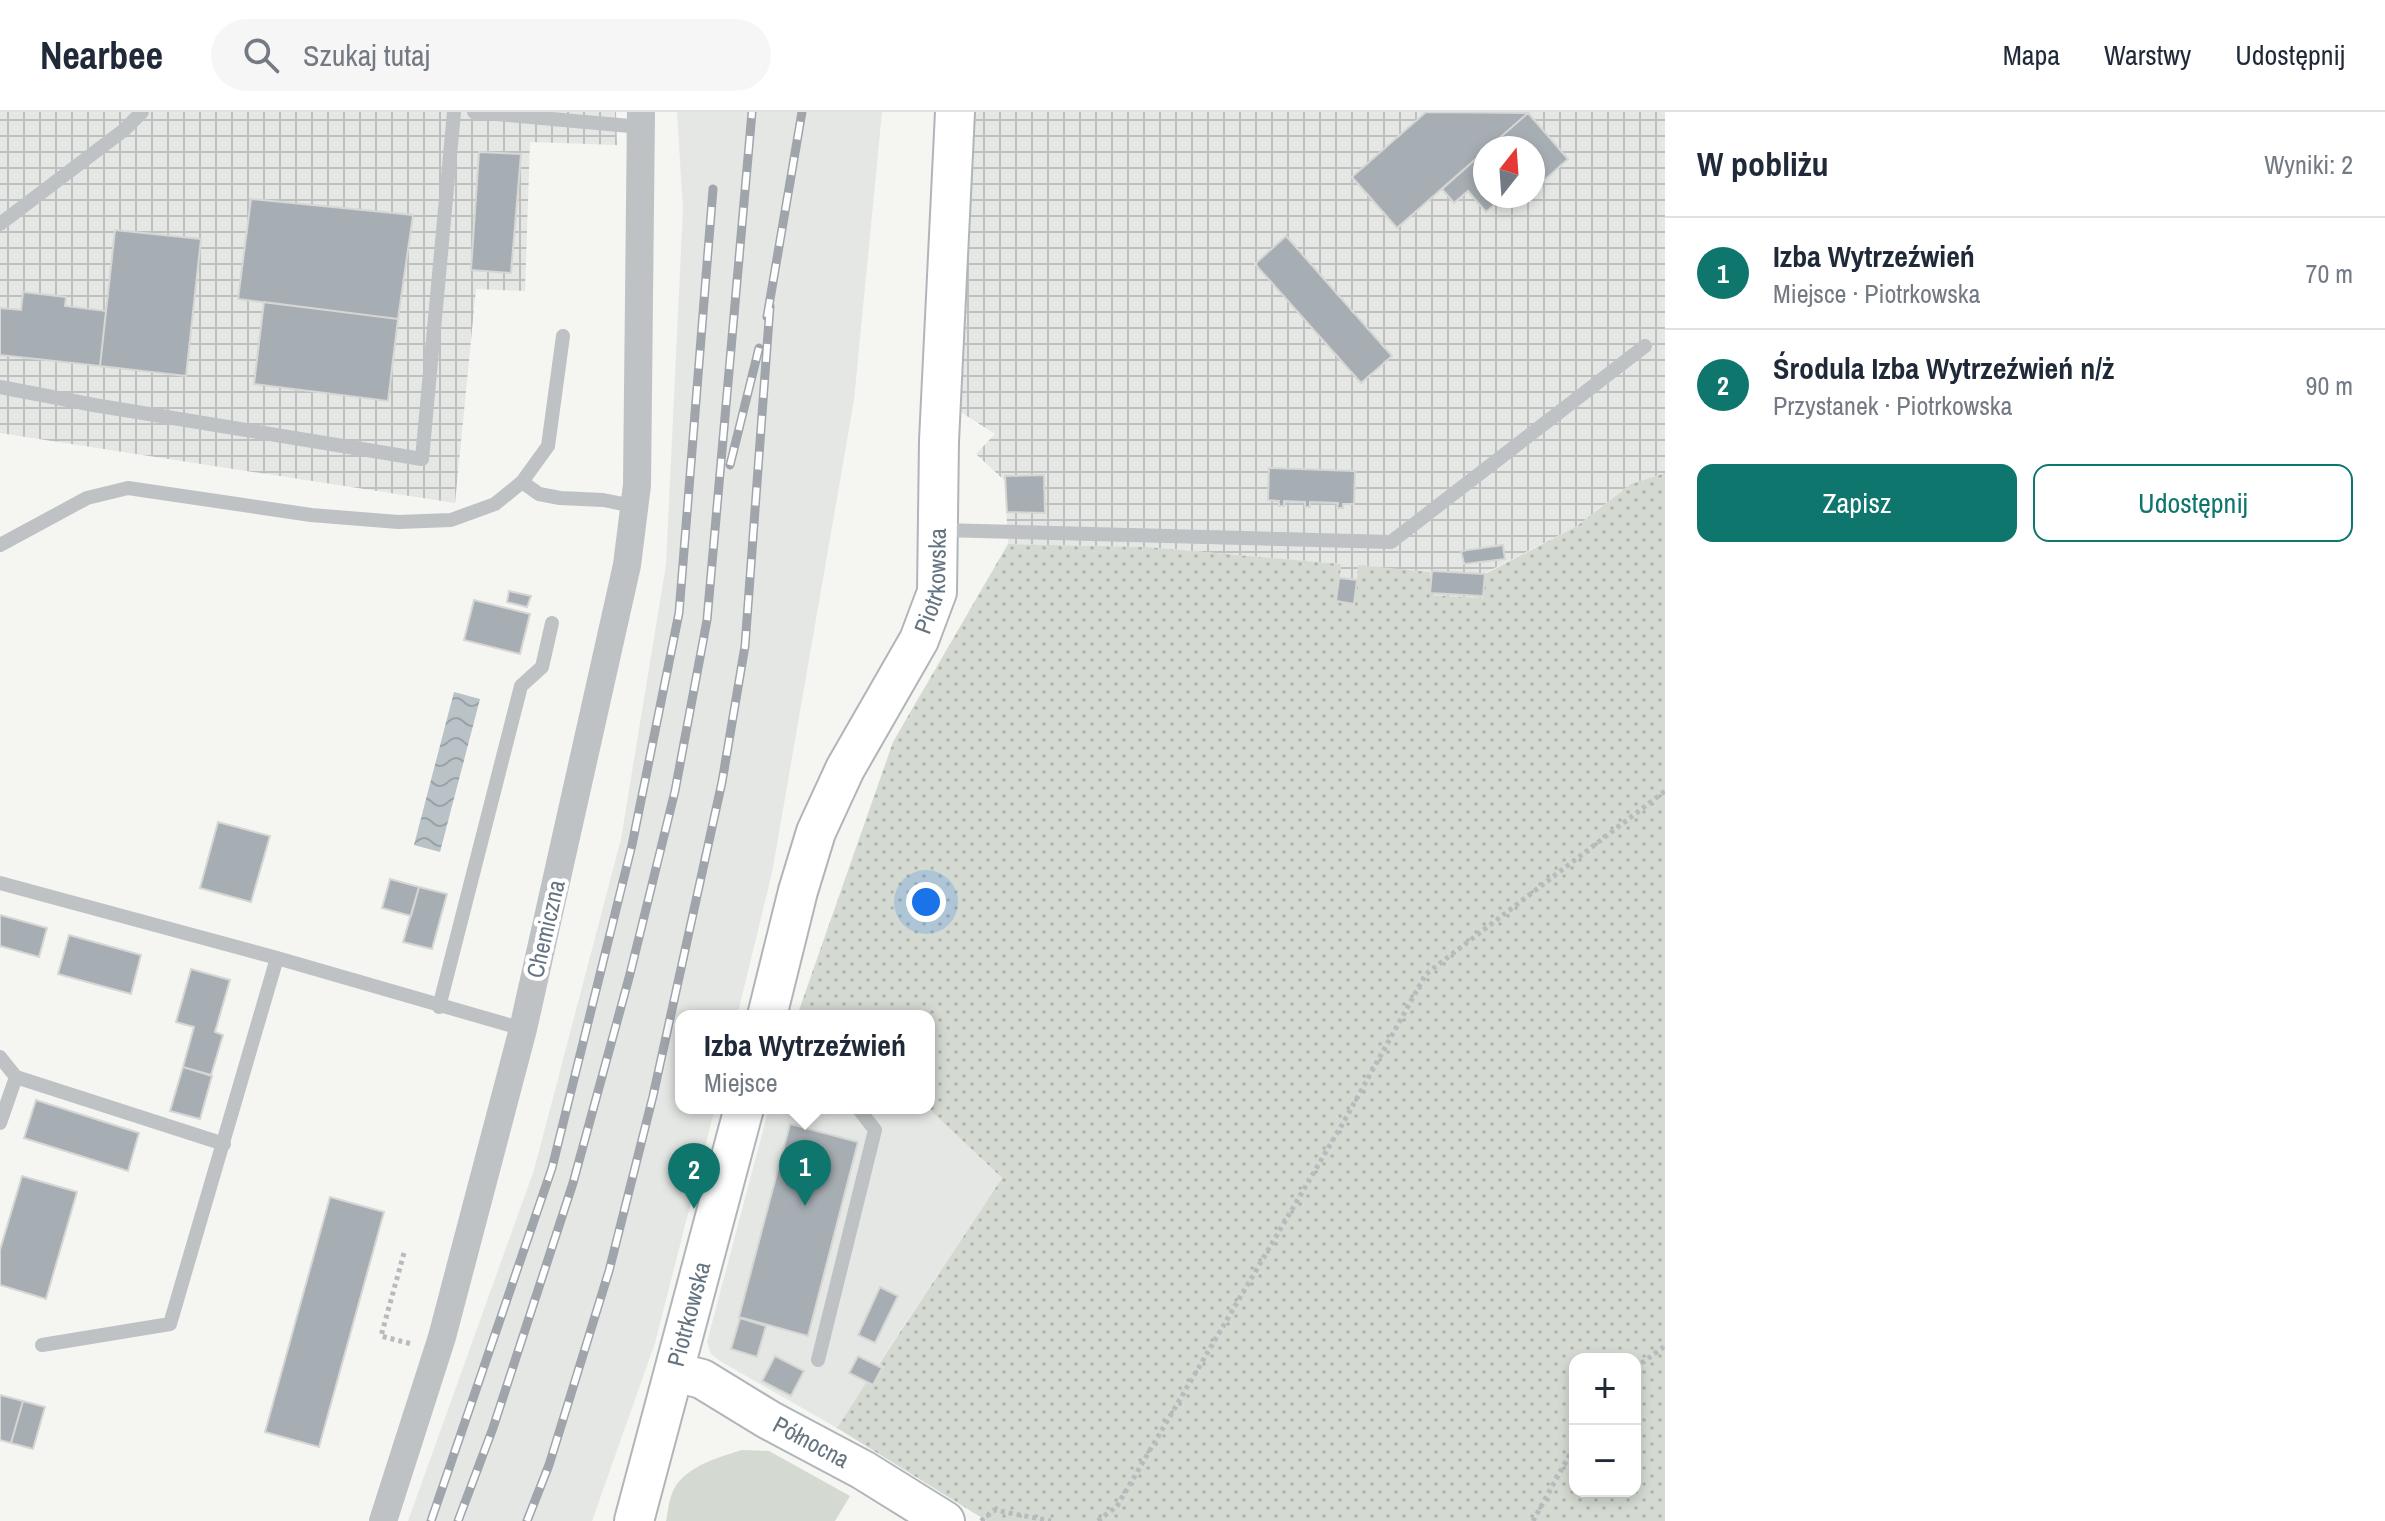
<!DOCTYPE html>
<html lang="pl">
<head>
<meta charset="utf-8">
<style>
  :root { --surface:#fff; --page:#f6f6f7; --text:#1f2937; --muted:#747a83; --line:#e0e1e3; --accent:#0f766e }
  body { margin:0; font-family:"Archivo Narrow",sans-serif; background:var(--page); color:var(--text) }
  .controls { position:absolute; right:24px; bottom:24px; display:grid; overflow:hidden; border-radius:16px; box-shadow:0 4px 12px #0003 }
  .controls button { width:72px; height:72px; display:grid; place-items:center; padding:0; border:0; border-bottom:2px solid var(--line); background:var(--surface); color:var(--text); font:40px sans-serif }
  .compass { position:absolute; left:1473px; top:24px; width:72px; height:72px; border-radius:50%; background:var(--surface); box-shadow:0 4px 12px #0003; rotate:17deg }
  .you { position:absolute; left:926px; top:790px; width:28px; height:28px; margin:-20px; border:6px solid #fff; border-radius:50%; background:#1a73e8; box-shadow:0 0 0 12px #1a73e833 }
  .badge { display:grid; place-items:center; width:52px; height:52px; border-radius:50%; background:var(--accent); color:#fff; font-size:26px; font-weight:700 }
  .pin { position:absolute; translate:-50% -66px; filter:drop-shadow(0 2px 4px #0008) }
  .pin::after { content:''; position:absolute; top:42px; width:28px; height:24px; background:inherit; clip-path:polygon(0 0,100% 0,50% 100%) }
  .popup { position:absolute; left:675px; top:898px; width:260px; height:104px; box-sizing:border-box; display:grid; place-content:center; border-radius:16px; background:var(--surface); filter:drop-shadow(0 2px 6px #0005); font-size:26px; white-space:nowrap; color:var(--muted) }
  .popup b { font-size:30px; color:var(--text) }
  .popup::after { content:''; position:absolute; left:50%; top:100%; margin-left:-16px; border:16px solid transparent; border-top-color:var(--surface) }
  .list { margin:0; padding:0; list-style:none }
  h2 { display:flex; justify-content:space-between; align-items:center; height:104px; margin:0; padding:0 32px; font-size:34px }
  h2 small { font-size:26px; font-weight:400; color:var(--muted) }
  .list li { display:grid; grid-template-columns:52px 1fr auto; gap:24px; align-items:center; box-sizing:border-box; height:112px; padding:0 32px; border-top:2px solid var(--line) }
  .list b { display:block; font-size:30px; white-space:nowrap }
  .list p { margin:0; font-size:26px; white-space:nowrap; color:var(--muted) }
  .list em { font-size:26px; font-style:normal; color:var(--muted) }
  .actions { display:flex; gap:16px; padding:24px 32px }
  .actions a { flex:1; padding:18px 0; border:2px solid var(--accent); border-radius:16px; text-align:center; font-size:28px; color:var(--accent) }
  .actions .main { background:var(--accent); color:#fff }
  .icon { flex:none; width:44px; height:44px; fill:none; stroke:currentColor; stroke-width:2; stroke-linecap:round; stroke-linejoin:round }
  .map { position:relative; flex:none; width:1665px; height:1409px; overflow:hidden }
  header { display:flex; align-items:center; gap:48px; box-sizing:border-box; height:112px; padding:0 40px; background:var(--surface); border-bottom:2px solid var(--line) }
  header strong { font-size:38px }
  nav { display:flex; gap:44px; margin-inline-start:auto; font-size:28px }
  .search { width:560px; height:72px; background:var(--page); display:flex; align-items:center; gap:20px; box-sizing:border-box; padding:0 28px; border-radius:44px; color:var(--muted); font-size:30px }
  main { display:flex }
  aside { flex:1; background:var(--surface) }
  .map>svg:first-child { display:block }
</style>
</head>
<body>
<header>
<strong>Nearbee</strong>
<div class="search"><svg class="icon" aria-label="search" viewBox="0 0 24 24"><circle cx="10" cy="10" r="6"/><path d="M15 15l6 6"/></svg>Szukaj tutaj</div>
<nav><a>Mapa</a><a>Warstwy</a><a>Udostępnij</a></nav>
</header>
<main>
<div class="map">
<svg width="1665" height="1409" viewBox="0 0 1665 1409">
  <defs>
    <pattern id="industrial-grid" width="8" height="8" patternUnits="userSpaceOnUse" patternTransform="scale(2)"><rect width="8" height="8" fill="#e5e7e5"/><path d="M0 4h8M4 0v8" fill="none" stroke="#bdc0bf"/></pattern>
    <pattern id="grass-dots" width="8" height="8" patternUnits="userSpaceOnUse" patternTransform="scale(2)"><rect width="8" height="8" fill="#d4dad1"/><path d="M2 2h.1M6 6h.1" fill="none" stroke="#b0b5af" stroke-width="1.8" stroke-linecap="round"/></pattern>
    <pattern id="water-waves" width="16" height="10" patternUnits="userSpaceOnUse" patternTransform="scale(2)"><rect width="16" height="10" fill="#b8c2c7"/><path d="M0 5q4-4 8 0t8 0" fill="none" stroke="#99a2a7"/></pattern>
  </defs>
  <rect width="100%" height="100%" fill="#f5f5f1"/>
  <!-- built -->
  <path fill="#e5e7e5" d="M677,0H882L854,288L772,761L737,904H681V996H715L655,1231L592,1409H408L534,1058L621,727L666,453L683,97Z
    M769,996H928L1002,1066L879,1251L884,1255L872,1275L866,1272L837,1316L720,1249L711,1242L707,1230Z"/>
  <!-- industrial -->
  <path fill="url(#industrial-grid)" fill-rule="evenodd" d="M0,0H616L617,33L530,30L525,179L476,177L455,391L0,321Z
    M975,0H1665V361L1631,372L1577,414L1485,461L1484,486L1429,483L1430,460L1358,454L1357,467L1339,465L1341,452L1147,435L1008,432L1005,369L976,342L995,322L959,299ZM1485,36H1533V84H1485Z"/>
  <!-- grass -->
  <path fill="url(#grass-dots)" fill-rule="evenodd" d="M1665,361V1409H987L837,1316L866,1271L873,1274L884,1255L879,1252L1002,1066L928,996L929,904H797L893,630L1008,432L1147,435L1341,452L1340,465L1357,467L1358,453L1430,460V483L1483,486L1485,462L1577,414L1631,372ZM1575,1247H1635V1379H1575Z"/>
  <!-- green -->
  <path fill="#d4dad1" d="M742,1338L769,1339L850,1384L835,1409H666C668,1399 669,1386 674,1377C686,1354 720,1345 742,1338Z"/>
  <!-- water -->
  <path fill="url(#water-waves)" d="M454,580L480,587L440,740L414,733Z"/>
  <!-- building -->
  <path fill="#a7aeb3" stroke="#d6d6d4" stroke-width="2" d="M1426,0L1528,1L1397,116L1352,65Z
    M1528,1L1568,47L1539,73L1533,67V36H1488Z
    M1485,39V84H1504L1486,100L1468,79L1454,91L1442,77Z
    M479,40L521,42L511,161L471,158Z
    M251,87L413,103L398,207L238,187Z
    M115,118L201,127L186,264L100,254Z
    M1286,124L1392,244L1361,271L1255,152Z
    M23,180L66,185L65,194L106,199L100,254L0,243V196L21,198Z
    M264,190L398,207L388,289L254,272Z
    M1269,356L1355,359L1354,392H1343V396H1337L1338,391L1310,390V395H1305V390L1284,389V394H1279V389L1268,388Z
    M1044,363L1045,401L1007,400L1005,364Z
    M1503,433L1505,447L1464,452L1461,439Z
    M1432,459L1485,462L1483,484L1430,481Z
    M1339,466L1357,468L1354,492L1336,489Z
    M509,479L531,484L527,495L507,490Z
    M474,488L530,502L520,542L464,528Z
    M218,710L270,724L251,790L200,776Z
    M390,767L419,775L411,804L382,796Z
    M419,775L447,782L432,837L403,830Z
    M0,803L47,816L39,845L0,834Z
    M69,823L141,843L131,882L58,862Z
    M191,857L230,868L215,920L223,923L211,963L183,955L194,915L176,910Z
    M183,955L212,964L200,1007L170,999Z
    M36,988L139,1021L128,1059L24,1026Z
    M790,1012L858,1030L808,1224L739,1205Z
    M22,1064L77,1080L46,1187L0,1173V1138Z
    M330,1085L384,1100L319,1335L265,1320Z
    M880,1175L898,1184L875,1231L858,1223Z
    M740,1206L766,1214L757,1245L731,1237Z
    M775,1244L804,1259L791,1284L762,1269Z
    M858,1244L882,1256L873,1273L849,1261Z
    M0,1283L23,1289L11,1331L0,1328Z
    M23,1289L45,1295L33,1337L11,1331Z"/>
  <g fill="none" stroke-linecap="round" stroke-linejoin="round">
    <!-- secondary casing -->
    <g stroke="#b0b5ba" stroke-width="42">
      <g id="secondary">
        <path id="s1" d="M767,904L798,779L816,720L845,657L919,528L937,480L939,329L955,0"/>
        <path id="s2" d="M675,1260L702,1267L769,1308L863,1358L945,1409"/>
        <path id="s3" d="M634,1409L744,996"/>
      </g>
    </g>
    <!-- path -->
    <path stroke="#b8bbbd" stroke-width="5" stroke-dasharray="4 4" stroke-linecap="butt" d="M404,1141L381,1224L412,1232
      M1635,1256L1665,1234
      M981,1409L994,1398L1051,1409
      M1098,1409L1117,1394L1343,1011L1426,862L1665,679
      M1533,1409L1575,1333"/>
    <!-- lane -->
    <path stroke="#bec2c5" stroke-width="14" d="M474,0L641,15
      M0,112L124,18L142,0
      M0,275L94,293L422,347L454,0
      M522,370L539,382L560,386L603,388L634,394
      M940,418L1391,430L1645,234
      M0,433L87,386L128,376L311,403L398,410L451,408L495,392L522,370L548,334L563,224
      M0,771L277,846L523,917
      M439,895L521,574L542,555L552,511
      M0,945L16,965L0,1011
      M16,965L224,1032
      M42,1233L170,1212L277,846
      M818,1248L875,1018L858,996"/>
    <!-- street -->
    <path stroke="#bec2c5" stroke-width="28" d="M383,1409L442,1225L523,917L627,453L637,373L641,0"/>
    <!-- secondary -->
    <use href="#secondary" stroke="#fff" stroke-width="38"/>
    <!-- rail casing -->
    <g stroke="#9fa5aa" stroke-width="9">
      <path id="rail" d="M767,205L802,0
        M730,353L759,236
        M431,1409L552,1056L632,733L679,501L713,77
        M458,1409L493,1316L573,1071L630,862L675,679L707,508L752,0
        M527,1409L549,1353L609,1159L653,984L722,670L745,534L770,194"/>
    </g>
    <!-- rail -->
    <use href="#rail" stroke="#fff" stroke-width="6" stroke-dasharray="18" stroke-linecap="butt"/>
  </g>
  <g text-anchor="middle" stroke-width="8" stroke-linejoin="round" paint-order="stroke">
    <!-- street labels -->
    <g font-size="24" fill="#657481" stroke="#fff">
      <text dy="8" stroke="none"><textPath href="#s1" startOffset="470">Piotrkowska</textPath></text>
      <text transform="translate(546 817) rotate(-77)" y="8">Chemiczna</text>
      <text dy="8" stroke="none"><textPath href="#s3" startOffset="214">Piotrkowska</textPath></text>
      <text dy="8" stroke="none"><textPath href="#s2" startOffset="154">Północna</textPath></text>
    </g>
  </g>
</svg>
<div class="controls">
<button>+</button>
<button>−</button>
</div>
<svg class="compass" viewBox="-18 -18 36 36"><path d="M0-13l5 13h-10z" fill="#e53935"/><path d="M0 13l5-13h-10z" fill="#747a83"/></svg>
<div class="you"></div>
<div class="pin badge" style="left:805px;top:1094px">1</div>
<div class="popup"><b>Izba Wytrzeźwień</b>Miejsce</div>
<div class="pin badge" style="left:694px;top:1097px">2</div>
</div>
<aside>
<h2>W pobliżu<small>Wyniki: 2</small></h2>
<ul class="list">
<li><span class="badge">1</span><div><b>Izba Wytrzeźwień</b><p>Miejsce · Piotrkowska</p></div><em>70 m</em></li>
<li><span class="badge">2</span><div><b>Środula Izba Wytrzeźwień n/ż</b><p>Przystanek · Piotrkowska</p></div><em>90 m</em></li>
</ul>
<div class="actions"><a class="main">Zapisz</a><a>Udostępnij</a></div>
</aside>
</main>
</body>
</html>
